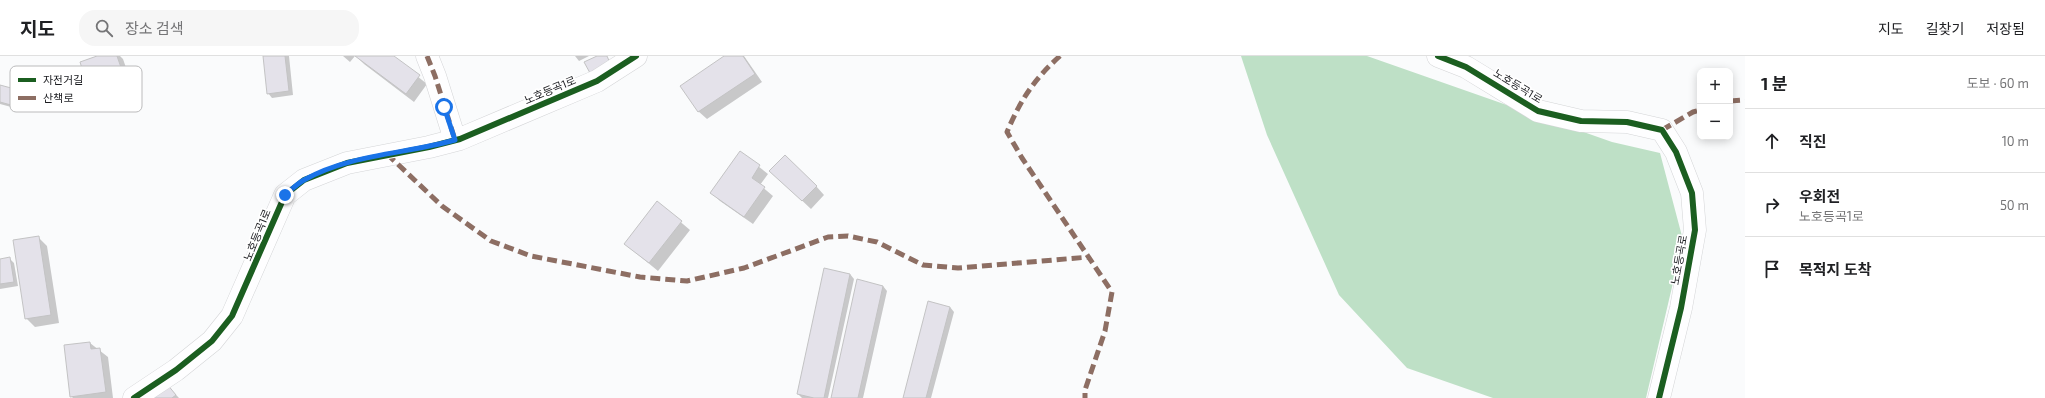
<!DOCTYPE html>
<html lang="ko">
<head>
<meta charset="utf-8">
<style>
  :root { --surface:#fff; --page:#f6f6f6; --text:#202124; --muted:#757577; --line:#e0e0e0 }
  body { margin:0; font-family:"Exo 2","Noto Sans KR",sans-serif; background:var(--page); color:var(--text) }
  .controls { position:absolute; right:12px; top:12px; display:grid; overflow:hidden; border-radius:8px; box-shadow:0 2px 10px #0003 }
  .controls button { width:36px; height:36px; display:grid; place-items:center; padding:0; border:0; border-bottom:1px solid var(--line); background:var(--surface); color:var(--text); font:20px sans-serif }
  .stop { position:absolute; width:12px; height:12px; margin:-9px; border:3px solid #1a73e8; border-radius:50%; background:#fff }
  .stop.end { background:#1a73e8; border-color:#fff; box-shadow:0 1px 4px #0008 }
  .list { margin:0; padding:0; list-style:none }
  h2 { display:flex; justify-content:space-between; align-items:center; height:52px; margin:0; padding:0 16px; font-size:17px }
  h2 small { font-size:13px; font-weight:400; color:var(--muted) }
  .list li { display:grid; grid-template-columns:26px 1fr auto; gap:12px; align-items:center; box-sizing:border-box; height:64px; padding:0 16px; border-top:1px solid var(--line) }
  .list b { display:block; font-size:15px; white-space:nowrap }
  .list p { margin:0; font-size:13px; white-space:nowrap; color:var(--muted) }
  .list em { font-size:13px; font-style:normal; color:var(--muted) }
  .icon { flex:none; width:22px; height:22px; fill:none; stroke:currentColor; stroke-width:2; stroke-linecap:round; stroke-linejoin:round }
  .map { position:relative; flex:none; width:1745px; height:342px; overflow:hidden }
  header { display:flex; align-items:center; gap:24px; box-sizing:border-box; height:56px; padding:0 20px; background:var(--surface); border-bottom:1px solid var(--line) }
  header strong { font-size:19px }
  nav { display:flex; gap:22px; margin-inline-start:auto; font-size:14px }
  .search { width:280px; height:36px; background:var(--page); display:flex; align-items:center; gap:10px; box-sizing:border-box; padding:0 14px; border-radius:16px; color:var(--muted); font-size:15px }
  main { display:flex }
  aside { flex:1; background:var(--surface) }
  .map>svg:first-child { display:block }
</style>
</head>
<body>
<header>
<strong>지도</strong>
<div class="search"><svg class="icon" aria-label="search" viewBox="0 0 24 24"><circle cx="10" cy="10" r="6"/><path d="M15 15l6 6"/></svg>장소 검색</div>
<nav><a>지도</a><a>길찾기</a><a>저장됨</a></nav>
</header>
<main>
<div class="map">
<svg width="1745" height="342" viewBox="0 0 1745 342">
  <rect width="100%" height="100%" fill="#fafbfc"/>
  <!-- forest -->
  <path fill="#bee0c6" d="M1241,0H1367L1612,86L1660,97L1683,184L1646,342H1493L1407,312L1339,239L1267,79Z"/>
  <!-- shadow -->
  <path fill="#0003" d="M100,0H120L123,3L133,32L99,43L90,34Z
    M264,0H289L293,39L272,42L268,37Z
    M343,0H355L350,6Z
    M356,0H392L427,28L414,46L364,8Z
    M575,0H589L579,5Z
    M726,0H744L762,26L707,63L698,55Z
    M0,30L26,37L30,41L26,55L0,48Z
    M740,96L768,118L760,129L773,140L753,168L720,145L711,136Z
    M779,123L816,130L824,139L811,153Z
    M657,146L690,174L658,215L625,188Z
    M38,181L47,190L59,267L35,271L26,262Z
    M9,202L14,207L18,230L0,233V204Z
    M850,218L854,223L828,342H802L798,338Z
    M858,225L883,230L887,235L863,342H832Z
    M950,251L954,256L931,342H904Z
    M90,287L108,301L113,342H73L71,340Z
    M167,329L179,342H152Z"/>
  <!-- building -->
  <path fill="#e4e2ea" stroke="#c3c3c4" d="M97,0H117L125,23L89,35L80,6Z
    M263,0H285L289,35L267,38Z
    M355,0H394L420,19L406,38Z
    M597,0H607L610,7L590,17L584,6Z
    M724,0H743L755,18L698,56L680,30Z
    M0,29L26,36L22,52L0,46Z
    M740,95L760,109L752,122L765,131L744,161L710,137Z
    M785,99L817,130L802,145L769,115Z
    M657,145L682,165L649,207L624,188Z
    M39,180L51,259L25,263L13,184Z
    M10,201L14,226L0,228V203Z
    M824,212L850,218L824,342H814L797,338Z
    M857,223L883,230L858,342H831Z
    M928,245L950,251L926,342H903Z
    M90,286L91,293L100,292L106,336L70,341L64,289Z
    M167,328L176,339L172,342H151Z"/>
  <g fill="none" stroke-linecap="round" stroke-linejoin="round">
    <!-- minor casing -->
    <g stroke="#d4d5d7" stroke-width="23">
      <path id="minor" d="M427,0L435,20L455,84
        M1438,0L1466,11L1538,55L1581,65L1627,66L1662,74L1676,96L1692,137L1695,174L1681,252L1659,342
        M134,342L176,314L212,285L232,260L285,139L304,124L347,107L429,91L460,83L597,25L636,0"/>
    </g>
    <!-- minor -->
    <use href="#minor" stroke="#fefeff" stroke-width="22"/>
    <!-- quiet -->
    <path stroke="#8d6e63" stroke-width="5" stroke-dasharray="10 5" stroke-linecap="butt" d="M427,0L435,20L455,84
      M1060,0C1034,23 1020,45 1007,76L1022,102L1112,236L1105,275L1085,334V342
      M1730,45L1745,44
      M1662,74L1693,56L1700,54
      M387,98L442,150L491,185L531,200L640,221L687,225L744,212L828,181L848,180L877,186L923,209L958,212L1089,201"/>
    <!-- cycleway casing -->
    <g stroke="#fff" stroke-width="8">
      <path id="cycleway" d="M1438,0L1466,11L1538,55L1581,65L1627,66L1662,74L1676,96L1692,137L1695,174L1681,252L1659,342
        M134,342L176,314L212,285L232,260L285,139L304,124L347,107L429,91L460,83L597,25L636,0"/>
    </g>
    <!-- cycleway -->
    <use href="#cycleway" stroke="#1b5e20" stroke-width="6"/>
  </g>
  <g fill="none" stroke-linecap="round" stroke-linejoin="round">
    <!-- route -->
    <path stroke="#1a73e8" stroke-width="5" d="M285,139C291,134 297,128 304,124C350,98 406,98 455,84L444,51"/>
  </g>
  <g text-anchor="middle" stroke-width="3.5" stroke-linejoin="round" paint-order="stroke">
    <!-- street labels -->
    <g font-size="11" fill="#1b1c20" stroke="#fff">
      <text transform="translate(1518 30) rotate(31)" y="4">노호등곡1로</text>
      <text transform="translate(550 34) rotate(-23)" y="4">노호등곡1로</text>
      <text transform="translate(257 179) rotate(-68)" y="4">노호등곡1로</text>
      <text transform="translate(1679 204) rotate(-80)" y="4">노호등곡로</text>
    </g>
  </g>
  <!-- legend -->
  <rect x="10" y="10" width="132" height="46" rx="6" fill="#fff" stroke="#bbbbbc" stroke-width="1"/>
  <rect x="18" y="22" width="18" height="4" fill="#1b5e20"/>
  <rect x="18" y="40" width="18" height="4" fill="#8d6e63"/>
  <g font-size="11" fill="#1b1c20">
    <text x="43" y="28">자전거길</text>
    <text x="43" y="46">산책로</text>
  </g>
</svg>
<div class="controls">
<button>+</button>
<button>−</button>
</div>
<div class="stop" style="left:444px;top:51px"></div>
<div class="stop end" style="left:285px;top:139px"></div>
</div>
<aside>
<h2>1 분<small>도보 · 60 m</small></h2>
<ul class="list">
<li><svg class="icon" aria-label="ahead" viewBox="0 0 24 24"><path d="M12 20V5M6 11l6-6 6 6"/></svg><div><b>직진</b></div><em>10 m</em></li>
<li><svg class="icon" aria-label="right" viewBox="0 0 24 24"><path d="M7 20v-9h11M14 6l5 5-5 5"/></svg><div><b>우회전</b><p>노호등곡1로</p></div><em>50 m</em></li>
<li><svg class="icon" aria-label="arrive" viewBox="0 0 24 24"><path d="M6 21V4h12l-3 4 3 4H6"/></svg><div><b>목적지 도착</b></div></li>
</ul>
</aside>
</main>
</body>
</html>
